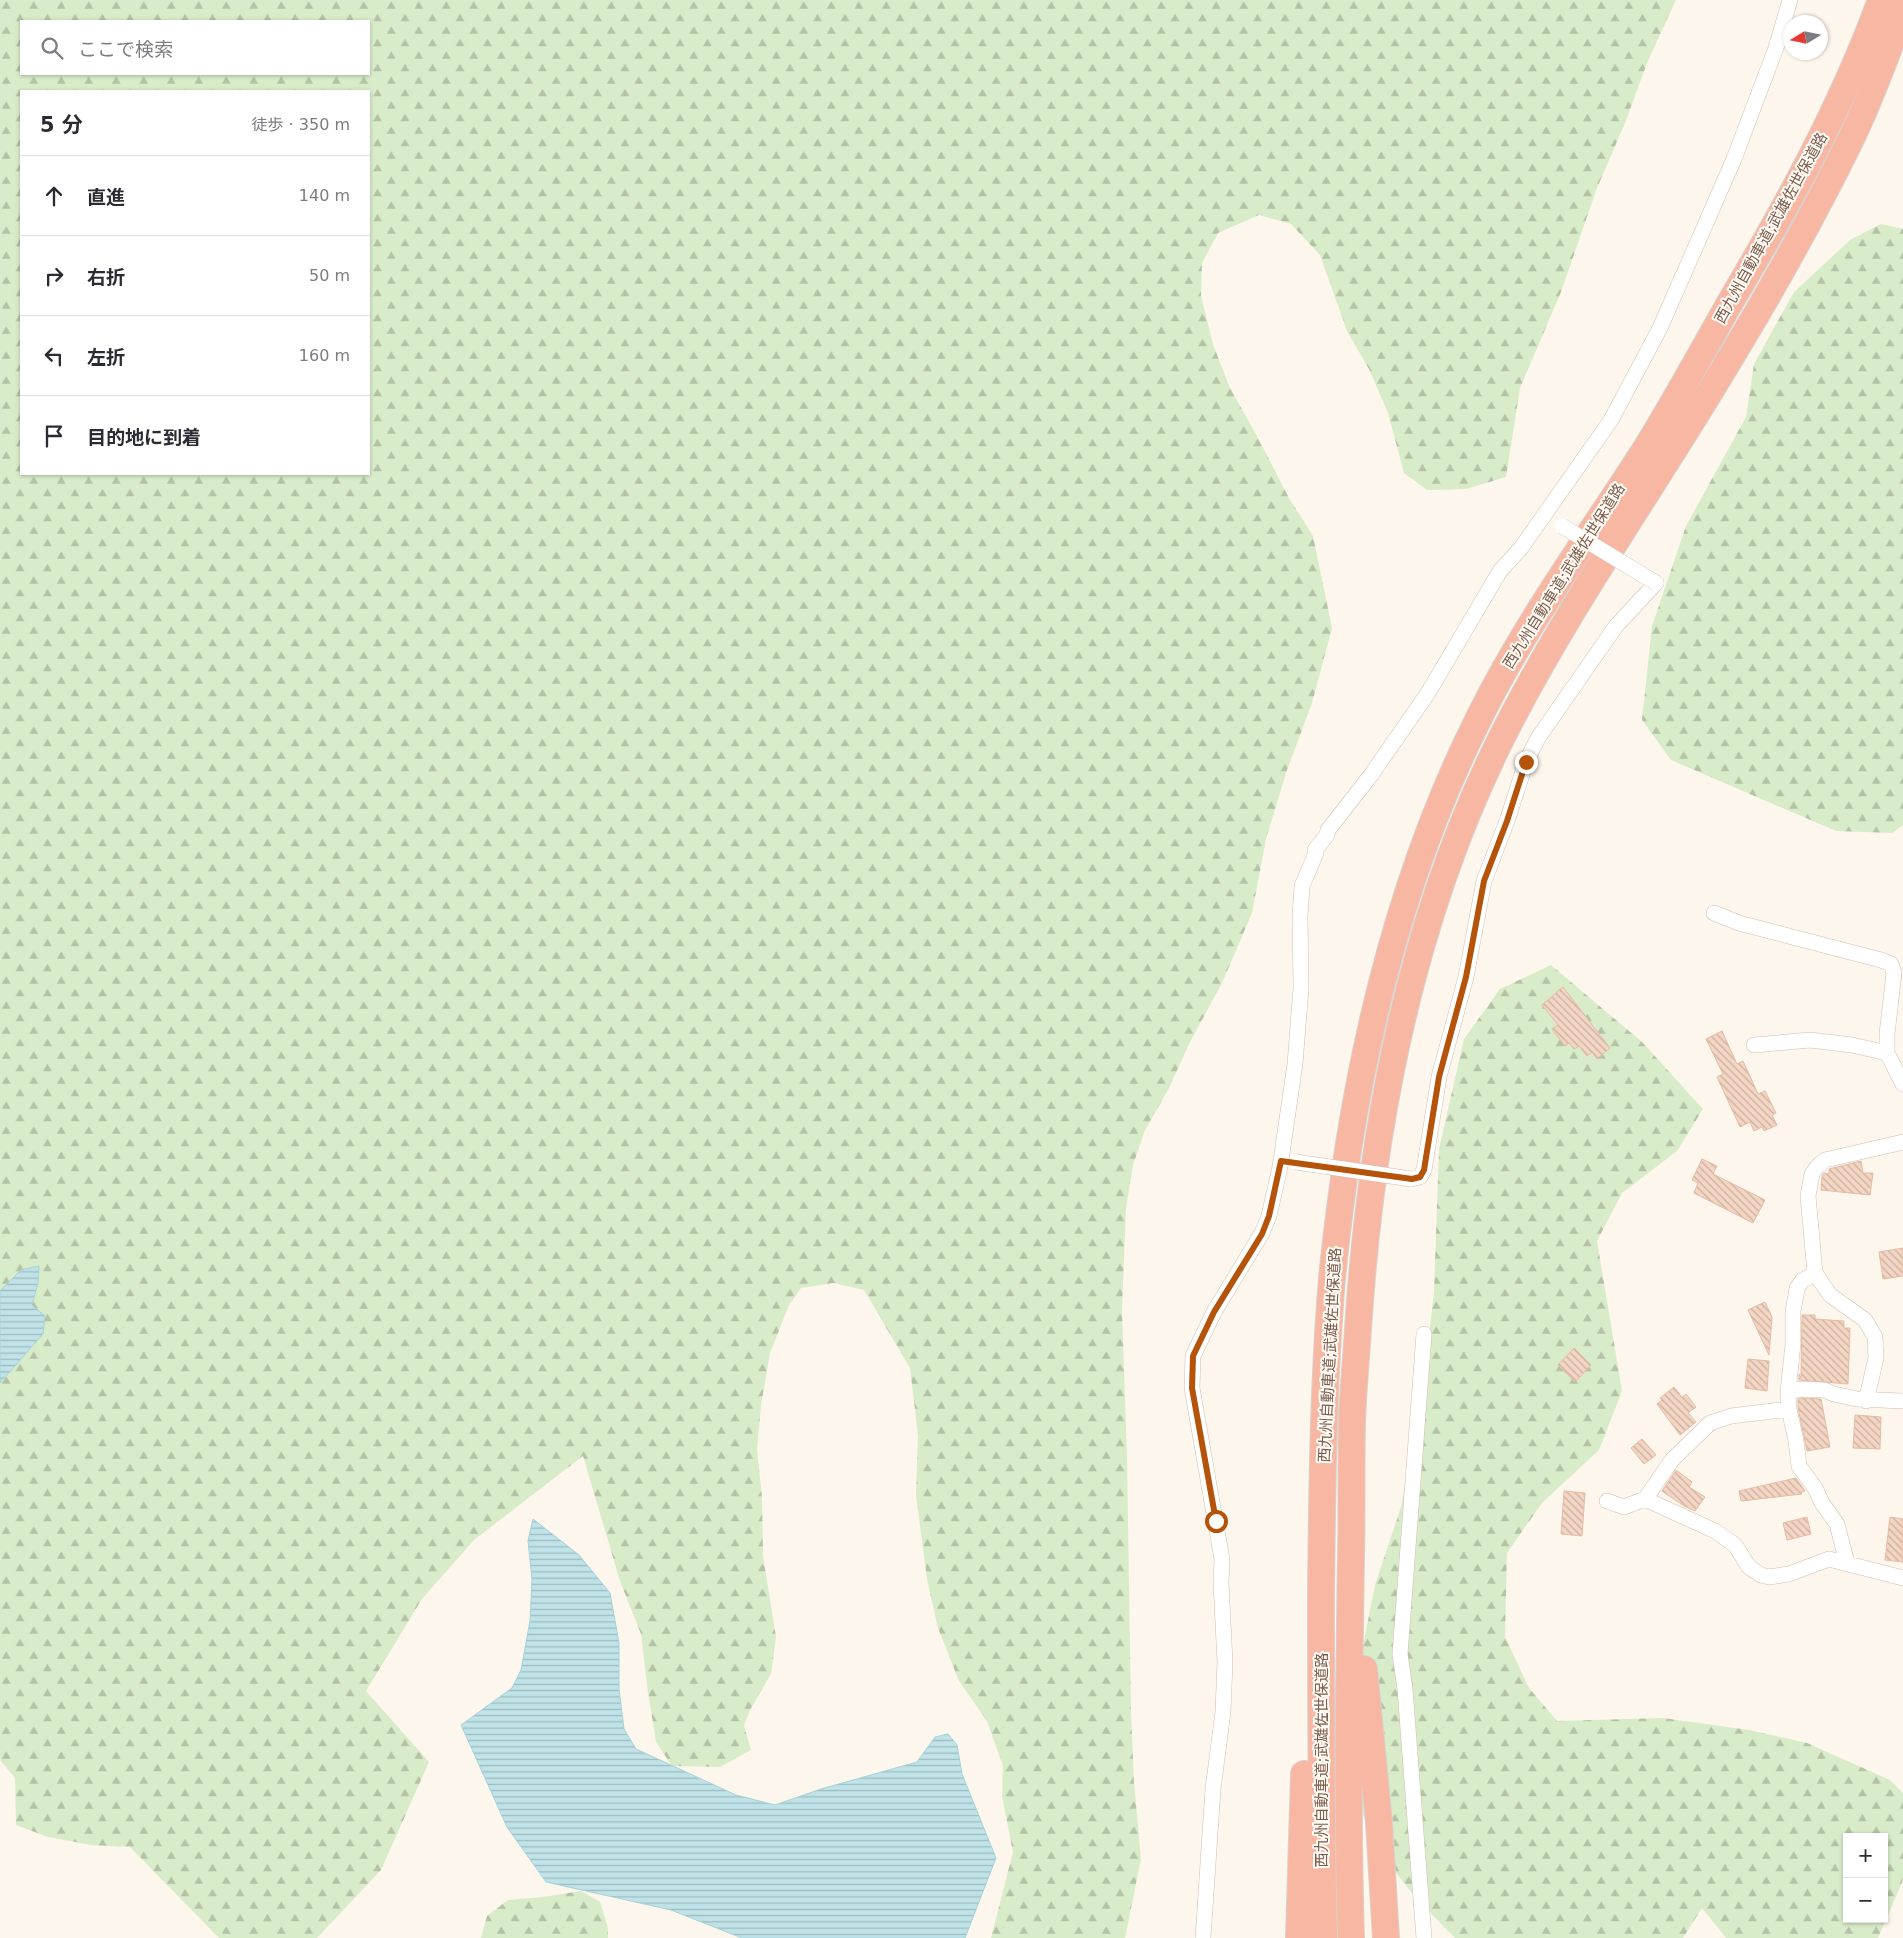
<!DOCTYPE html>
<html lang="ja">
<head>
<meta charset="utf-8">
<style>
  :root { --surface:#fff; --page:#f7f7f7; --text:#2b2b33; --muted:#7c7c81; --line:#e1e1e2 }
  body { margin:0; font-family:"DejaVu Sans","Noto Sans JP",sans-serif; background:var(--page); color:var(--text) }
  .controls { position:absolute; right:15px; bottom:15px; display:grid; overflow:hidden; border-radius:0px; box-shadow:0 1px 4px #0004 }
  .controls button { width:45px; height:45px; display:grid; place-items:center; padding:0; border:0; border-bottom:1px solid var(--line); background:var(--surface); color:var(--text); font:25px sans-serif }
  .compass { position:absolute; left:1783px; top:15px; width:45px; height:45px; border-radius:50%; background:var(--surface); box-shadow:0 1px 4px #0004; rotate:260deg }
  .stop { position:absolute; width:15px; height:15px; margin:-11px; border:4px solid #b45309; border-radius:50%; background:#fff }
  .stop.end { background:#b45309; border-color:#fff; box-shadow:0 1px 5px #0008 }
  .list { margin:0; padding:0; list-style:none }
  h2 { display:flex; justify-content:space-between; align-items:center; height:65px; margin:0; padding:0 20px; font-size:21px }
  h2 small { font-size:16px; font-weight:400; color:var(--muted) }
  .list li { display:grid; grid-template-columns:32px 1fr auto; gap:15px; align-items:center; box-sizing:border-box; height:80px; padding:0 20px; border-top:1px solid var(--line) }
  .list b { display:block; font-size:19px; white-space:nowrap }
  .list em { font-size:16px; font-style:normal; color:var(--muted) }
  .icon { flex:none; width:28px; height:28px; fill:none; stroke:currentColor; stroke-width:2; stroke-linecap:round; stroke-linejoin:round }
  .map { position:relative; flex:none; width:1903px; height:1938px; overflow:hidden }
  .search { position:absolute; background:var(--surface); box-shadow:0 1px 4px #0004; left:20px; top:20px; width:350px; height:55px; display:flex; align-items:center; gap:12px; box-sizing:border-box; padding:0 18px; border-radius:0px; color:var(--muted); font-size:19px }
  .panel { position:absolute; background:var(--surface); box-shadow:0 1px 4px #0004; left:20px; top:90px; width:350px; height:385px; border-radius:0px }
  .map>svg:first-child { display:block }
</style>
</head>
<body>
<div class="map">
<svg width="1903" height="1938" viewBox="0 0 1903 1938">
  <defs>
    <pattern id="forest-firs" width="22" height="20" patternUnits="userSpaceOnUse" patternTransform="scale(1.25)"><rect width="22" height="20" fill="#d8ecc9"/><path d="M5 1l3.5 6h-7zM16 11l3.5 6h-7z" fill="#b4c2a5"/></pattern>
    <pattern id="water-rules" width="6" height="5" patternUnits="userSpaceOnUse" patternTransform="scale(1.25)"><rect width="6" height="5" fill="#bfe3e8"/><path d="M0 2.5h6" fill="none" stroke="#a0bbbe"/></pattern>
    <pattern id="building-back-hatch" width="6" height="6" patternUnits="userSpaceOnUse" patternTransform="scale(1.25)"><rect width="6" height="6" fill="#f3d5c3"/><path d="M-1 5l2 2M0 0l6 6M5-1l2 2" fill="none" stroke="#cab0a1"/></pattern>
  </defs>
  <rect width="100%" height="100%" fill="#fdf6ec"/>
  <!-- forest -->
  <path fill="url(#forest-firs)" fill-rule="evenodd" d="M0,0H1676L1647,63L1625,123L1597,188L1561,292L1520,388L1506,477L1466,489L1427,490L1404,473L1388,413L1369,369L1347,331L1320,255L1291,224L1259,215L1218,233L1202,263L1201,296L1213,344L1229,386L1258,438L1289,498L1313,536L1332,628L1312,703L1287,770L1266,839L1252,913L1222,983L1190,1042L1168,1090L1145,1130L1133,1165L1126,1208L1122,1310L1127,1457L1131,1712L1134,1783L1141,1859L1125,1938H991L1013,1852L1002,1796L1003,1766L987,1721L959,1681L938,1628L927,1579L916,1495L918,1435L910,1368L864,1290L833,1283L801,1288L789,1305L770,1353L761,1405L757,1450L762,1497L763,1556L776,1637L771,1674L750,1710L744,1726L751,1750L720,1767L672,1766L656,1742L648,1692L641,1634L620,1581L583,1456L474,1540L422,1599L366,1691L429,1762L381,1870L317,1938H219L130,1847L91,1845L48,1837L16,1825L15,1778L0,1760ZM21,21H369V74H21ZM21,91H369V474H21Z
    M1881,224L1903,229V825L1892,833L1836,831L1671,760L1642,720L1652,626L1686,526L1746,417L1754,364L1794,292L1850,240Z
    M1551,965L1642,1042L1703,1109L1677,1151L1622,1193L1597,1241L1622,1391L1599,1450L1542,1503L1507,1553L1505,1637L1529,1688L1557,1721L1663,1718L1749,1730L1807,1743L1890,1780L1903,1793V1880L1878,1938H1726L1702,1908L1683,1938H1455L1415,1897L1389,1864L1344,1780L1358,1672L1375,1585L1401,1507L1419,1421L1434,1292L1439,1149L1464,1039L1500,989ZM1847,1837H1884V1919H1847Z
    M581,1891L600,1902L608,1928V1938H481L487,1916L508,1900L543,1897Z"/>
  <!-- water -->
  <path fill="url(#water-rules)" stroke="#a5d3da" d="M39,1266L38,1283L32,1305L45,1316L43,1334L0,1383V1291L21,1270Z
    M533,1519L579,1555L610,1593L619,1643V1689L624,1729L636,1749L736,1795L775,1805L821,1789L917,1762L935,1737L948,1734L957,1745L962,1774L996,1858L965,1938H742L671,1910L546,1882L507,1827L461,1725L512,1688L521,1670L530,1621L532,1580L528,1541Z"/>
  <!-- building -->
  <path fill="url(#building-back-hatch)" stroke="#e6bba3" d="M1563,987L1610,1048L1597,1059L1592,1052L1587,1056L1579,1046L1574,1049L1569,1043L1565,1046L1552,1029L1558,1025L1542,1005Z
    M1722,1031L1737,1064L1743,1061L1758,1094L1765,1091L1776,1113L1772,1115L1777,1125L1764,1131L1762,1127L1754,1131L1750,1122L1740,1127L1717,1077L1723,1074L1706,1039Z
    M1702,1159L1717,1166L1713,1174L1765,1200L1753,1223L1694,1193L1698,1183L1692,1180Z
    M1861,1161L1863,1173H1873L1870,1195L1821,1190L1822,1177L1824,1173L1829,1174V1169Z
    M1903,1248V1276L1883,1279L1879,1252Z
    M1765,1302L1772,1317L1769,1355L1748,1310Z
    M1802,1315H1815V1319L1844,1321V1328H1850L1848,1384L1799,1380V1374L1801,1378Z
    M1574,1348L1591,1365L1575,1382L1558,1365Z
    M1748,1359L1769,1361L1767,1391L1745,1388Z
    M1674,1387L1682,1397L1686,1394L1696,1407L1688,1413L1696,1422L1680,1435L1657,1404L1662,1400L1660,1398Z
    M1802,1398L1821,1399L1830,1447L1807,1451L1798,1408V1399Z
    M1855,1415L1881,1417L1880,1449L1853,1448Z
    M1642,1439L1656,1455L1644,1464L1631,1448Z
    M1676,1470L1692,1482L1689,1487L1705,1497L1695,1511L1684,1506L1662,1491Z
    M1796,1478L1805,1491L1801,1492L1802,1494L1741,1501L1739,1491Z
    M1564,1491L1585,1493L1582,1536L1561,1534Z
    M1807,1517L1811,1534L1787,1540L1783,1523Z
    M1890,1517L1903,1519V1562L1885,1560Z"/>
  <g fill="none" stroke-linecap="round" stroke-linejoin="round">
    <!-- street casing -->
    <g stroke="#d1beb0" stroke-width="16">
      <path id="street" d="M1714,913L1739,923L1881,960L1891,964L1894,973L1887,1034V1053L1903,1084
        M1754,1045L1810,1040L1852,1045L1887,1053
        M1411,1179L1420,1177L1424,1170L1439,1077L1466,977L1484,881L1507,821L1526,762L1538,738L1616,626L1656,583
        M1815,1273L1802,1281L1797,1288L1796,1295L1793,1311V1344L1788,1392L1789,1409L1796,1441L1799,1466L1815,1488L1822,1503L1837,1524L1847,1563
        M1788,1392L1801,1389L1824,1390L1834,1394L1857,1399L1903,1401
        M1866,1401L1876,1358L1875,1337L1865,1320L1830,1295L1815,1273L1808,1196L1812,1174L1817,1167L1825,1160L1903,1142
        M1645,1499L1715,1531L1735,1545L1749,1567L1761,1575L1769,1577L1789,1574L1829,1559L1903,1578
        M1607,1501L1624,1507L1645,1499L1672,1460L1710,1423L1731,1416L1789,1409
        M1203,1938L1213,1789L1223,1712L1225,1662L1221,1583L1222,1559L1192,1388L1193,1356L1214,1312L1262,1233L1269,1216L1280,1167L1295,1064L1301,988L1300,916L1302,886L1316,853L1315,850L1327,835L1328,830L1371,775L1428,693L1500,571L1521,548L1611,420L1660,328L1734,159L1776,48L1790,0
        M1424,1938L1405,1689L1400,1654L1424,1334"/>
    </g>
    <!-- highway casing -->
    <g stroke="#dad1cd" stroke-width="28">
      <path id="highway" d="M1364,1669L1379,1823L1386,1938
        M1299,1938L1304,1774
        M1324,1938C1321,1824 1321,1710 1321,1595C1322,1498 1323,1401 1330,1305C1333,1253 1341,1201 1348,1150C1371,1003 1410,857 1476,724C1523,627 1587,540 1645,450C1674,403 1701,354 1728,306C1786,208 1842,107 1881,0
        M1351,1938C1347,1811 1349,1683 1351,1556C1352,1511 1351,1466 1352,1422C1353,1391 1356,1360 1358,1329C1371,1124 1411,916 1505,731C1572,600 1659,479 1734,352C1775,284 1814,214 1849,143C1870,100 1887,54 1903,9"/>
    </g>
    <!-- street -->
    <use href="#street" stroke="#fff" stroke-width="15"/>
    <!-- highway -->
    <use href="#highway" stroke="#f7b7a3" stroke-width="26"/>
    <!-- street-bridge casing -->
    <g stroke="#d1beb0" stroke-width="16" stroke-linecap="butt">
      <path id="street-bridge" d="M1562,526L1656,583
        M1296,1162L1411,1179"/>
    </g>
    <!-- street-bridge -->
    <use href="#street-bridge" stroke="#fff" stroke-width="15"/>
  </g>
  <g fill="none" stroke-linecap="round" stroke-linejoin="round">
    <!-- route -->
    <path stroke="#b45309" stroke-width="6" d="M1216,1521L1192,1388L1193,1356L1214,1312L1262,1234L1269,1216L1281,1161L1412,1179L1420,1177L1424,1170L1439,1077L1466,977L1484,881L1507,821L1526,762"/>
  </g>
  <g text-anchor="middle" stroke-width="4" stroke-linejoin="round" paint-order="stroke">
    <!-- street labels -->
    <g font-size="15" fill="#7a5c4d" stroke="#fffaf3">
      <text transform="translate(1771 228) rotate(-61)" y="5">西九州自動車道;武雄佐世保道路</text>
      <text transform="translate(1564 576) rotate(-58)" y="5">西九州自動車道;武雄佐世保道路</text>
      <text transform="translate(1330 1355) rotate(-87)" y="5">西九州自動車道;武雄佐世保道路</text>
      <text transform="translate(1322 1760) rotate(-90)" y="5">西九州自動車道;武雄佐世保道路</text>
    </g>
  </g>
</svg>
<div class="controls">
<button>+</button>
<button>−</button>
</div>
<svg class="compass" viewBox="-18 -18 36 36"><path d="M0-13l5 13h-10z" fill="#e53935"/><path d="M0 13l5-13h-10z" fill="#7c7c81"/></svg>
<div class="stop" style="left:1216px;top:1521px"></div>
<div class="stop end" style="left:1526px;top:762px"></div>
<div class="search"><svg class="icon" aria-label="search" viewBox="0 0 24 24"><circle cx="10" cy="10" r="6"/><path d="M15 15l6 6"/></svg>ここで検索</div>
<section class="panel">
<h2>5 分<small>徒歩 · 350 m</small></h2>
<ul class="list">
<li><svg class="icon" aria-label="ahead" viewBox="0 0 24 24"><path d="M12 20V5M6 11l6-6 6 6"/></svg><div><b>直進</b></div><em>140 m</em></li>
<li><svg class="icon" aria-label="right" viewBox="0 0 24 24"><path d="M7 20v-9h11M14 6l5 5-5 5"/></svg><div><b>右折</b></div><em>50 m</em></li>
<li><svg class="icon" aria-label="left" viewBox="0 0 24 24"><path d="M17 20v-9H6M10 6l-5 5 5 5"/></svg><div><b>左折</b></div><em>160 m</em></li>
<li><svg class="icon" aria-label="arrive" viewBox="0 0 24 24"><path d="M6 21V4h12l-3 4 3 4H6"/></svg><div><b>目的地に到着</b></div></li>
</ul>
</section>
</div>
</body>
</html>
